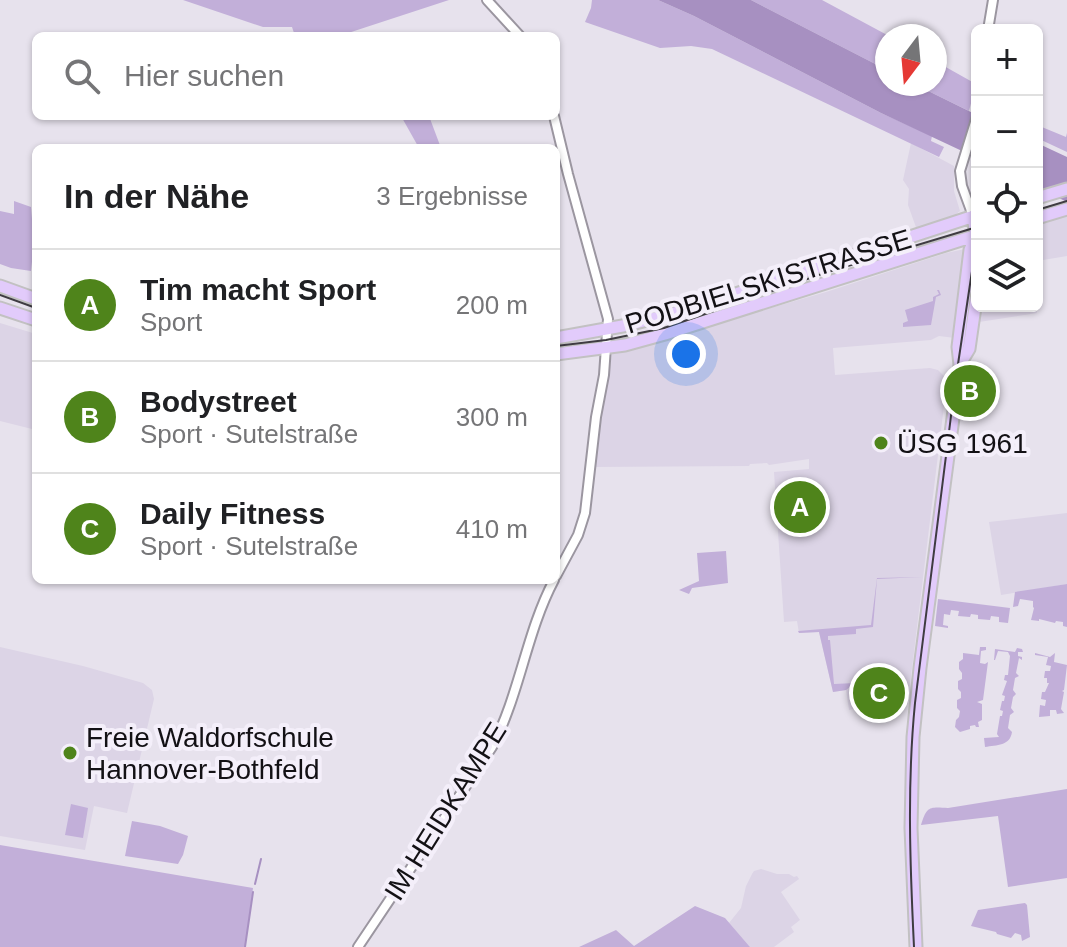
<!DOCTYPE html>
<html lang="de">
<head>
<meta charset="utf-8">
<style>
  :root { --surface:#fff; --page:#f2f2f2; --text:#202124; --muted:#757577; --line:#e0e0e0; --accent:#4f841b }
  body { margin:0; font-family:Helvetica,sans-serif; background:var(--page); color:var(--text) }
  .controls { position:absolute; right:24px; top:24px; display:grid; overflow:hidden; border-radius:12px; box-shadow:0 2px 6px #0004 }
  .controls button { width:72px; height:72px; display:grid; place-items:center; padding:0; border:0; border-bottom:2px solid var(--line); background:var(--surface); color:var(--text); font:40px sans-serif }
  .compass { position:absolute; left:875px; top:24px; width:72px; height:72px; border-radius:50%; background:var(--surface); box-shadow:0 2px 6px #0004; rotate:196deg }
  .you { position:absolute; left:686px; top:354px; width:28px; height:28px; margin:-20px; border:6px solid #fff; border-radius:50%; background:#1a73e8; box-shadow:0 0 0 12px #1a73e833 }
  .badge { display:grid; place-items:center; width:52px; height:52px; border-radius:50%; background:var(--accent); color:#fff; font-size:26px; font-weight:700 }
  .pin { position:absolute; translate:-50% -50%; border:4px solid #fff; box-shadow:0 2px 8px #0006 }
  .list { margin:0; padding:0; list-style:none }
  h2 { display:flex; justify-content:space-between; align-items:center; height:104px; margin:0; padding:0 32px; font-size:34px }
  h2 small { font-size:26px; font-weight:400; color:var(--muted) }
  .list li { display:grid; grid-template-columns:52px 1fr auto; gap:24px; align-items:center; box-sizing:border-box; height:112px; padding:0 32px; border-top:2px solid var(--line) }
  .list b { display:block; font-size:30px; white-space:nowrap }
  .list p { margin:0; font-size:26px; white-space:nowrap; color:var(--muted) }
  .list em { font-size:26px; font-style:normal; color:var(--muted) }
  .icon { flex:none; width:44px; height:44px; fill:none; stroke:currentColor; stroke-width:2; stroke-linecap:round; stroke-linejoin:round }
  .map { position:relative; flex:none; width:1067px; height:947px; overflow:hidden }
  .search { position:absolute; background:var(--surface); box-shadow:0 2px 6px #0004; left:32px; top:32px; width:528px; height:88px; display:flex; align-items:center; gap:20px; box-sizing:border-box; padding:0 28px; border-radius:12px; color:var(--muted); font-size:30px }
  .panel { position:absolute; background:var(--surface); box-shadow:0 2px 6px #0004; left:32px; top:144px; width:528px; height:440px; border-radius:12px }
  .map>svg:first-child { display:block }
</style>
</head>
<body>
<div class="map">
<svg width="1067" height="947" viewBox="0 0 1067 947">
  <rect width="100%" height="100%" fill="#e7e2ed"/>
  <!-- built -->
  <path fill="#dcd4e6" d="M911,143L954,166V191L960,211L954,216L917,230L908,205L909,189L903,180Z
    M1067,215V256L1037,261V225Z
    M965,249L955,338L939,336L931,340L833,348L835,375L930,368L938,370L943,375L947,381L908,701H889L849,710L846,690L833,692L819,632L799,633L797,621L784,622L774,472L809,469V459L769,465L767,463L750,464L749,466L593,467L612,354L826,292L946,253Z
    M980,306H1035L1037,313L979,322Z
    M0,323L36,334V430L0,421Z
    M1067,513V584L1001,595L989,522Z
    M0,647L83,666L143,683L152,690L154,699L127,813L94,806L85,850L0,836Z
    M761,869L777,874H789L794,877L797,876L799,879L781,892L800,920L791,927L794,932L774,947H750L729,923L741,908L746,886L752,874L754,871Z"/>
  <!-- green -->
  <path fill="#c2afd9" d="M183,0H449L339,36H295L292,27H263Z
    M592,0H658L694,16L881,113L932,136L931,141L944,147L939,157L712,49L691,46L660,48L585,22L591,8Z
    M751,0H822L889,36H887V70Z
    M935,61L976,84L969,111L914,84H935Z
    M401,116H429L441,148H419Z
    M1037,125L1066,137L1067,133V152L1037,138Z
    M14,201L31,207L34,243L31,271L11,268L0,264V211L14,214Z
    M937,290H939L941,295L936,297L931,325L903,327V323L908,321L905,310L933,301V297L939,294Z
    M726,551L728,583L692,588L689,594L679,590L699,581L697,553Z
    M922,577L877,579L873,627L856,629V634L828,636V640H830L834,684L855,683L846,690L833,692L819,632L799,633L798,631L871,625L877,578Z
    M1067,584V627L1063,626V622L1056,621L1055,623L1039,619V621L1031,620L1034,608L1033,607V601L1020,599L1018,606L1013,607L1015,592Z
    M938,599L1010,608L1008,623L999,622V617L991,616L990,620L978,619V615L971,614L970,617L958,616L959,611L951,610L950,615L944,614L943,625L948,626V628L935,626Z
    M980,647H986V650L981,651L980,663L985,664L988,662L983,700L977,702L982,704V720L978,722L979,727H976L975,725L970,726V729L960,732L955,727L956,720L959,717L960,711L957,708V700L961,698V692L958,689V681L962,679V673L959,669V662L963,659V653L979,655Z
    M1017,648L1022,649L1023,652H1018V656L1022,657V660L1019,658L1016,673L1019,676L1015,678L1013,690L1016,694L1013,697L1011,708L1014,712L1010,715L1008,728L1012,732C1010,746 997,745 985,747L984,738L999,737L997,734L1000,716H1002L1003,711L1000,710L1002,701H1004L1005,696L1002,695L1007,681L1004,680L1005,675H1008L1010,656L1008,652L998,651L995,660H994L995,649L1015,652Z
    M1035,653L1050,657L1055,653L1054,662L1067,665L1064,690L1062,691L1064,692L1061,709L1064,713L1057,714L1056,710H1050V716L1039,717L1040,705L1045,706L1046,700L1041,699L1042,692H1045L1049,683H1047V678H1044L1045,671H1050L1051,666L1046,665L1048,657L1035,655Z
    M1067,789V878L1008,887L998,816L921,825C927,806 929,807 948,808Z
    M71,804L88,808L83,838L65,835Z
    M132,821L160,826L188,836L183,855L178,864L125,856Z
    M0,845L253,888L245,947H0Z
    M1025,903L1027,905L1030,937L1022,941L1021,935L1015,933L1011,938L997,934L996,932L971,926L978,910Z
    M695,906L725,918L750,947H579L616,930L634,946Z"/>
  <!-- water -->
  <path fill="#a790c1" d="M658,0H751L887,70V84H914L977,115V158L881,113L694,16Z
    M1037,143L1067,157V202L1037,187Z"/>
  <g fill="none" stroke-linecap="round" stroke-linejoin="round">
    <!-- stream -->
    <path stroke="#a790c1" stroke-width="2" d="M255,884L261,859
      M245,947L253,892"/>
    <!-- minor casing -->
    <g stroke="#9b96a0" stroke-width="12">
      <path id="minor" d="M487,0L520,36
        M988,30L993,0
        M554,116L568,174L608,319L604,375L596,417L585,513L578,535L556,576
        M973,216L962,186L960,171L977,116
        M358,947L492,747C520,694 526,633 554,580"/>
    </g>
    <!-- major casing -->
    <g stroke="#c2c1c2" stroke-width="15">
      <path id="major" d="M1037,198L1067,189
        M1037,218L1067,209
        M0,286L36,299
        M0,308L36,320
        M556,338L628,325L693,308L977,215
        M556,354L625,345L665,334L977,235
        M960,364L969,349L977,293
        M916,947L911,828L913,737L920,668L960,365L958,347L970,250L976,236L973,216"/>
    </g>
    <!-- minor -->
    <use href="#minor" stroke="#fff" stroke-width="8"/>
    <!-- major -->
    <use href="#major" stroke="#e2cbfb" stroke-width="11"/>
    <!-- tram -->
    <path stroke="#3f3c42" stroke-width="2" d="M1037,210L1067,201
      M0,295L36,308
      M556,346L606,340L664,328L828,272L977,227
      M914,947C910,865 907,784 915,703L955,384L977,238"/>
  </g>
  <!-- markers -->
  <g fill="#4f841b" stroke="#f4effa" stroke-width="3">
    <circle cx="881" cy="443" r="8"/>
    <circle cx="70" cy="753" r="8"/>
  </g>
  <g text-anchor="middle" stroke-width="8" stroke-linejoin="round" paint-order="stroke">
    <!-- street labels -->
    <g font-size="28" fill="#131115" stroke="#f4effa">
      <text transform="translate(768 281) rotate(-17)" y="10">PODBIELSKISTRASSE</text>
      <text transform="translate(445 811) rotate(-58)" y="10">IM HEIDKAMPE</text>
    </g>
    <!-- poi labels -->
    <g font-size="28" fill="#131115" stroke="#f4effa" text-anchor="start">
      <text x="897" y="453">ÜSG 1961</text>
      <text x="86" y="747">Freie Waldorfschule<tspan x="86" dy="32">Hannover-Bothfeld</tspan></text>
    </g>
  </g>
</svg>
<div class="controls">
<button>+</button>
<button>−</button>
<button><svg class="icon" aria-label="locate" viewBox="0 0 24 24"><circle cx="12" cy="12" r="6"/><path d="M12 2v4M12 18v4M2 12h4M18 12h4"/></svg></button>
<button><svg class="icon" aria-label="layers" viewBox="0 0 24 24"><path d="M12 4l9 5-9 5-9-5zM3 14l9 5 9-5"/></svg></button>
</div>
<svg class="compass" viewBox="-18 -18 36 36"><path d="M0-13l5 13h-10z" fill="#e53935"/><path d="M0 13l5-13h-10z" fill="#757577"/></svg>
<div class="you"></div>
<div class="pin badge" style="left:800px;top:507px">A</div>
<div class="pin badge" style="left:970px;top:391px">B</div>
<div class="pin badge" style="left:879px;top:693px">C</div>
<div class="search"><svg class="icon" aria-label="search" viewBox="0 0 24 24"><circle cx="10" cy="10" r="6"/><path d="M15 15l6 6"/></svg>Hier suchen</div>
<section class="panel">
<h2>In der Nähe<small>3 Ergebnisse</small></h2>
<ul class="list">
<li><span class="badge">A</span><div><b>Tim macht Sport</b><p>Sport</p></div><em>200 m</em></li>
<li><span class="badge">B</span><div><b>Bodystreet</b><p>Sport · Sutelstraße</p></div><em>300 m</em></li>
<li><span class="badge">C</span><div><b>Daily Fitness</b><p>Sport · Sutelstraße</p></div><em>410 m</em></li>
</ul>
</section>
</div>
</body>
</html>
